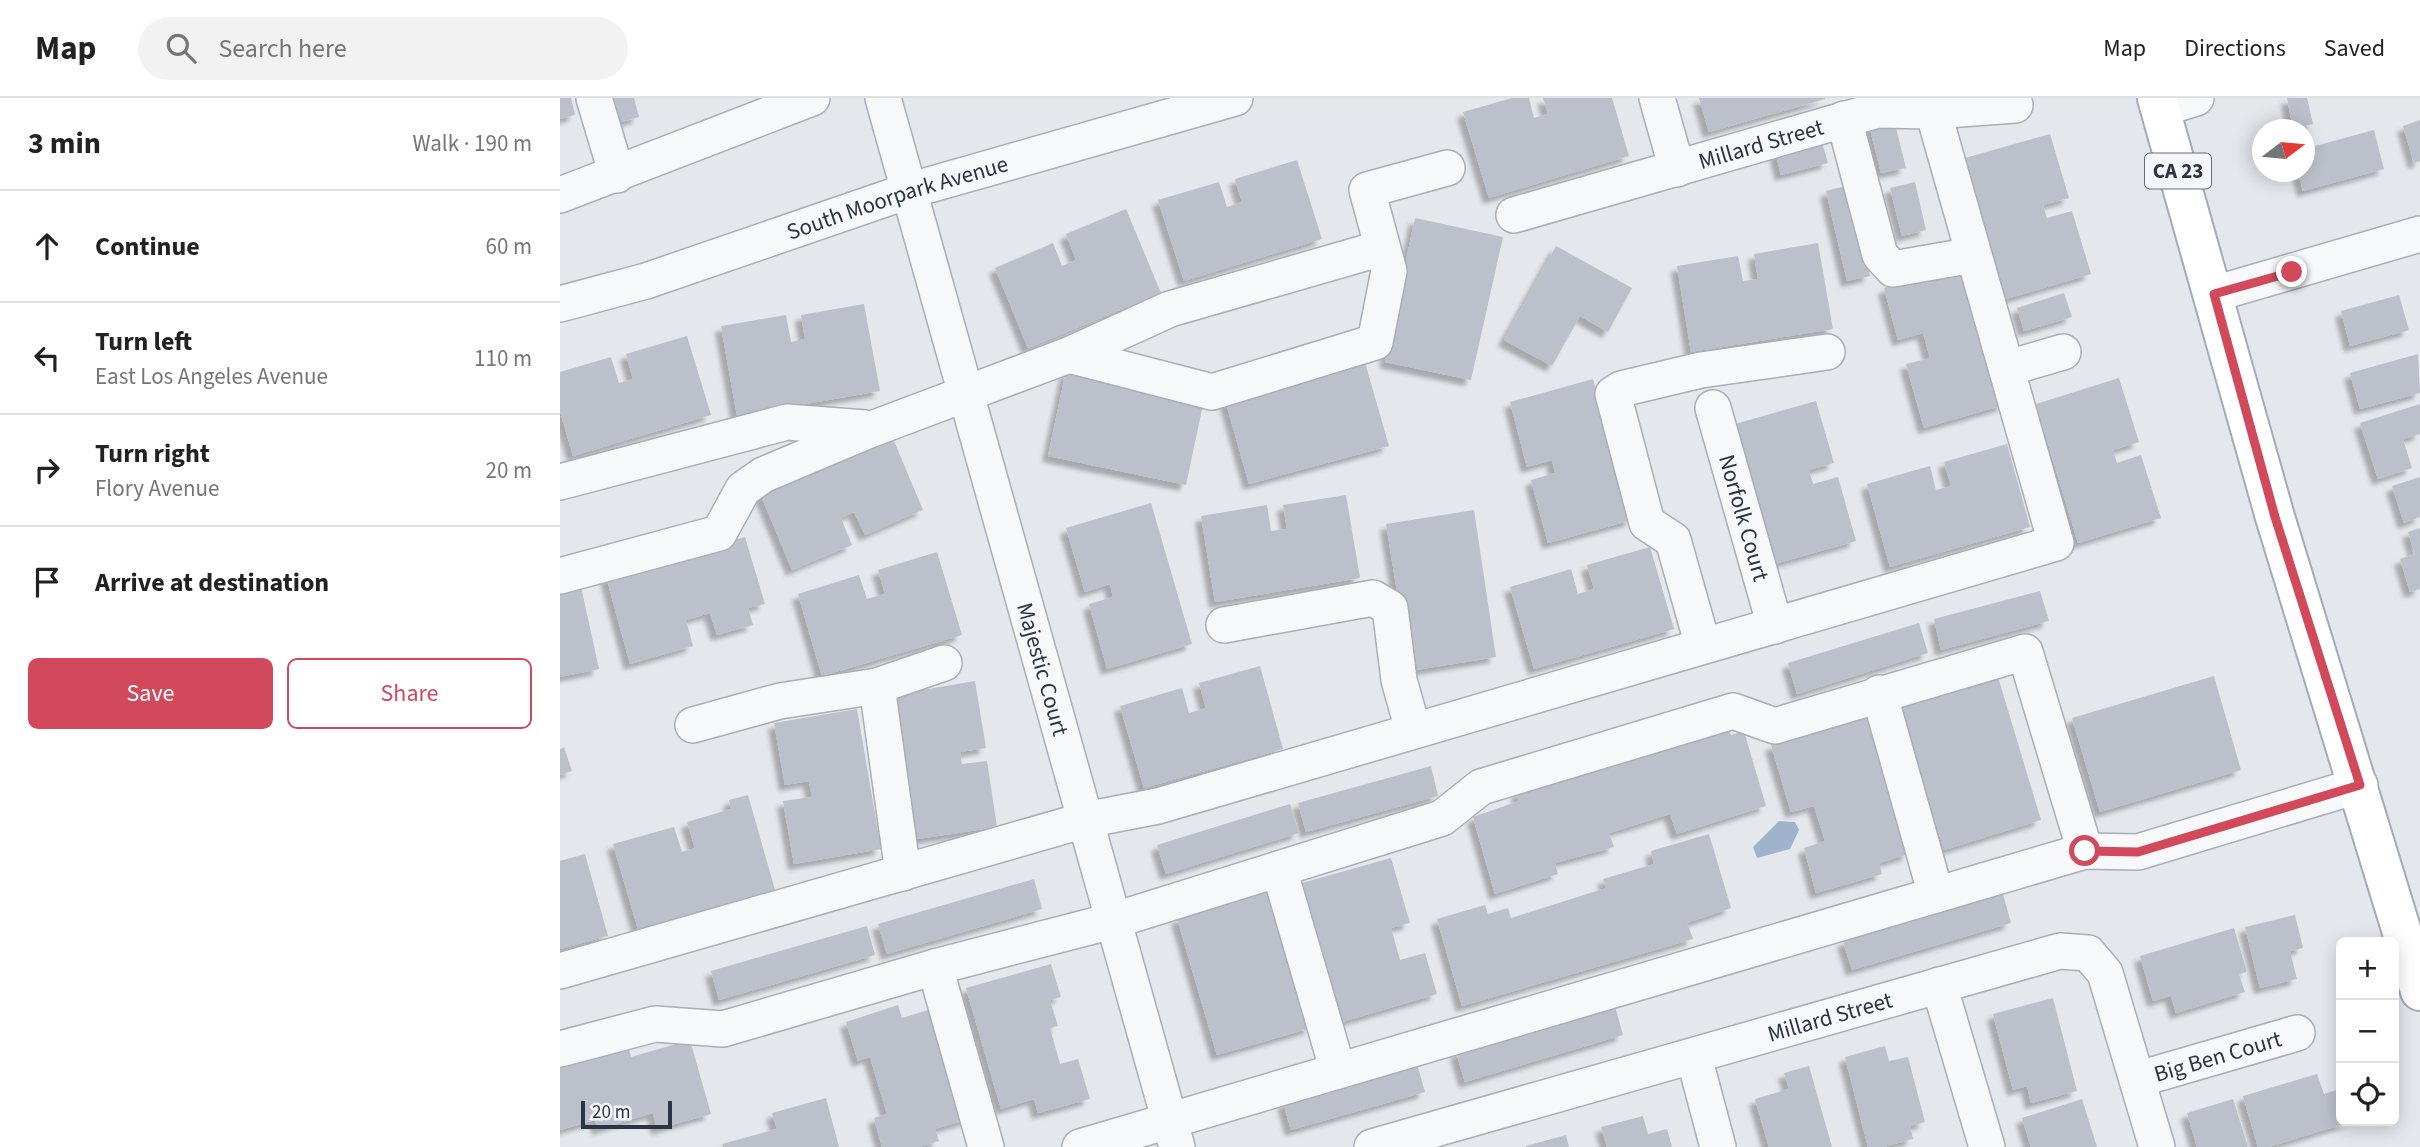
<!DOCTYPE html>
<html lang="en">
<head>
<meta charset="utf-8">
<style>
  :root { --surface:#fff; --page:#f2f2f2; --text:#222; --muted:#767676; --line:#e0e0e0; --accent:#d1495b }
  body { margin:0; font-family:"Source Sans 3",sans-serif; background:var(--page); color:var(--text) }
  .controls { position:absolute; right:21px; bottom:21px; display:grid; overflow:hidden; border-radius:10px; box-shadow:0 4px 18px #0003 }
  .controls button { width:63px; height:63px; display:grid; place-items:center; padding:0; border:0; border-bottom:2px solid var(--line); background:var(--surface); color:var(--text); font:35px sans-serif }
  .compass { position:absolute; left:1692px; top:21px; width:63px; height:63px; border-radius:50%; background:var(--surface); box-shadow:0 4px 18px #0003; rotate:74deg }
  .scale { position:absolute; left:21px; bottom:18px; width:91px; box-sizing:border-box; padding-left:7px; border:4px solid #2b3445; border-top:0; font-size:19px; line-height:24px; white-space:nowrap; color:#2b3445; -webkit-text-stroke:5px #f4f6f9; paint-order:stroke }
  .stop { position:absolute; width:21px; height:21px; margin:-16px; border:5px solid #d1495b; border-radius:50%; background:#fff }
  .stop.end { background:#d1495b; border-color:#fff; box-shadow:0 2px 7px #0008 }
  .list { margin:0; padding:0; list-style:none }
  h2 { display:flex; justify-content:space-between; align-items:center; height:91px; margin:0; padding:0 28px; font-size:30px }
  h2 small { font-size:23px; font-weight:400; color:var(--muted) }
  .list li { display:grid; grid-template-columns:46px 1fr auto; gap:21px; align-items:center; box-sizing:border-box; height:112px; padding:0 28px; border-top:2px solid var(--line) }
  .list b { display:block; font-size:26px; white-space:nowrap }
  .list p { margin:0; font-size:23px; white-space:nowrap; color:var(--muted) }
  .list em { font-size:23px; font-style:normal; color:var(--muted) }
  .actions { display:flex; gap:14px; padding:21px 28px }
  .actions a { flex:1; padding:16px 0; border:2px solid var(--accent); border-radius:10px; text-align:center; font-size:24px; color:var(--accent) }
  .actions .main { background:var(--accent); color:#fff }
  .icon { flex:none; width:38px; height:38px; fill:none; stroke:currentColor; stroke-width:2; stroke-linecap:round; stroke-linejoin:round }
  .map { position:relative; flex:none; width:1860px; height:1049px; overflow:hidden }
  header { display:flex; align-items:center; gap:42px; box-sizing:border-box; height:98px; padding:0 35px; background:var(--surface); border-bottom:2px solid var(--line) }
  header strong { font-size:33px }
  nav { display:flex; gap:38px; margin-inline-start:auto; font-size:24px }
  .search { width:490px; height:63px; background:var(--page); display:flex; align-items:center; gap:18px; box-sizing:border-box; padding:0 24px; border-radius:38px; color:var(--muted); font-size:26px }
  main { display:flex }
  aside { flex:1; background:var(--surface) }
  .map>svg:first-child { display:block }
</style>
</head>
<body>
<header>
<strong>Map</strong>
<div class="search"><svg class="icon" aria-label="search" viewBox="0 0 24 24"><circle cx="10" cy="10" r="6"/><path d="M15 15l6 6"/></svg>Search here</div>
<nav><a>Map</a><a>Directions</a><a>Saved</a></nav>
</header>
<main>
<aside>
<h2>3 min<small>Walk · 190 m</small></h2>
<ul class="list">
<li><svg class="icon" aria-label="ahead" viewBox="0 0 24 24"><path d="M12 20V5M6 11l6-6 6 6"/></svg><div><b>Continue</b></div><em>60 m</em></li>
<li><svg class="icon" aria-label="left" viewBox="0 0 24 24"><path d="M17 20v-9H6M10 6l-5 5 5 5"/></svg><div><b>Turn left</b><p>East Los Angeles Avenue</p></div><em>110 m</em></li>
<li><svg class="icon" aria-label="right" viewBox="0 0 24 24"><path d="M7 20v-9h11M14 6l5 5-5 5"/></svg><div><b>Turn right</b><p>Flory Avenue</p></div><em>20 m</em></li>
<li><svg class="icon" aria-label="arrive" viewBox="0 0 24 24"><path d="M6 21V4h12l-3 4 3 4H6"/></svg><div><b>Arrive at destination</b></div></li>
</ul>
<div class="actions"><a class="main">Save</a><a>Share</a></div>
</aside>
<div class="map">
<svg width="1860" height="1049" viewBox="0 0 1860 1049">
  <defs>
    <filter id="shadow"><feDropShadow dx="-6" dy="6" stdDeviation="2" flood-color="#0004"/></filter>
  </defs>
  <rect width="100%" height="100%" fill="#e4e7ec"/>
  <!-- water -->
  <path fill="#9fb4cc" d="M1219,723L1235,724L1239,732L1230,751L1197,760L1193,749Z"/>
  <!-- building -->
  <path fill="#bbc0ca" filter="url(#shadow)" d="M0,0H11L15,17L0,21Z
    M51,0H74L79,19L58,25Z
    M952,0H969L974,20L988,16L983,0H1052L1069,58L929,100L903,14Z
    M1139,0H1265V1L1149,34Z
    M1727,0H1747L1753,26L1733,31Z
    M1334,22L1346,70L1321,75L1309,27Z
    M1860,22V63L1854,65L1843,28Z
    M1814,32L1824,71L1743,93L1738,74H1744V51Z
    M1490,36L1509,100L1483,107L1487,120L1512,113L1531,176L1446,201L1405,60Z
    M1261,41L1268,65L1221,77L1215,53Z
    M737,62L762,141L624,183L598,102L659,84L667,109L682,104L675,81Z
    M1355,84L1366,132L1342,138L1330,90Z
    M1289,87L1310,178L1287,183L1266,93Z
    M566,111L601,195L468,250L435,170L493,145L502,168L516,162L506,136Z
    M855,120L943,139L911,282L825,264Z
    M1258,145L1273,231L1131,254L1117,168L1178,158L1183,183L1198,181L1194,156Z
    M996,148L1072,190L1048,234L1020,218L992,268L944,242Z
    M1405,167L1444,307L1364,330L1346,266L1370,260L1363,235L1338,242L1324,190Z
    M1504,195L1512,219L1464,233L1457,210Z
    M1839,197L1849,232L1790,248L1781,213Z
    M304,206L320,293L177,318L161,228L226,217L231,244L245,241L241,217Z
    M127,238L151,317L13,358L0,313V274L51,259L59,285L73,281L66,256Z
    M1858,256L1860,295L1800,311L1790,275Z
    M804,261L829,348L689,386L665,301Z
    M506,273L644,302L626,387L488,358Z
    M1559,280L1579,344L1553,352L1557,365L1581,357L1601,420L1518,445L1476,306Z
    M1033,281L1072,422L988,445L971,382L995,375L992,362L967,369L950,304Z
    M1256,303L1274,365L1249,372L1253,386L1278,379L1296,443L1214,466L1175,326Z
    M1860,306V336L1843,341L1852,370L1818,381L1800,325Z
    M329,331L363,412L305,437L294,414L281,420L292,447L232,472L197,388Z
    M1447,346L1470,429L1330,469L1307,386L1370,368L1376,392L1391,388L1384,364Z
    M1860,379V419L1844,425L1832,388Z
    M786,397L800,480L655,504L641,418L707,407L711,433L727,431L723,407Z
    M591,405L632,546L547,571L529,506L553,499L550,486L525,494L506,430Z
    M914,412L936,559L850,573L826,426Z
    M1860,430V491L1850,494L1840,461L1855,456L1848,434Z
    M185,439L205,506L188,510L193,527L157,537L150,515L126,522L133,548L70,566L46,478Z
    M1090,449L1114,531L974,571L950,489L1011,471L1018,496L1034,491L1027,467Z
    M377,454L402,537L262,578L238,496L299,477L307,501L325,496L318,472Z
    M20,484L39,571L0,579V488Z
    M1480,493L1489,523L1381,552L1374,521Z
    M1359,525L1368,555L1237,596L1228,565Z
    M700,568L723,651L584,690L560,608L622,590L629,615L646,610L639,585Z
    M1654,578L1681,672L1540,714L1512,620Z
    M1438,579L1481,722L1384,752L1340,608Z
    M415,583L426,650L400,654L402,666L427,663L437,729L351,742L327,598Z
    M297,611L321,751L234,766L223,703L252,699L249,683L225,687L214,625Z
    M1308,618L1349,756L1319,765L1322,776L1256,795L1244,750L1265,743L1254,708L1231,714L1211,647Z
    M1167,628L1171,637L1184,633L1206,708L1117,736L1110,716L1049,735L1054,749L995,765L998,776L935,796L913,719L959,703L957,694Z
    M4,649L12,673L0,677V651Z
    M871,668L878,698L746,734L738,705Z
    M188,697L215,792L78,831L53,746L114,729L122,754L135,750L127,724L171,711L169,702Z
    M730,706L739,735L606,776L597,747Z
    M1149,736L1171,810L1127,825L1133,841L902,908L877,821L925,807L928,816L948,810L951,820L1046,790L1043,781L1094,766L1091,753Z
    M25,756L48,838L0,851V763Z
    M831,760L850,825L831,830L840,862L865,855L877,896L782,924L742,785Z
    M474,781L482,811L327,856L318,826Z
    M711,792L751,930L657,957L617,820Z
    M1443,796L1451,825L1292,872L1283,843Z
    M1735,817L1743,850L1730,853L1737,881L1700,890L1685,829Z
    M307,828L315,857L159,902L151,873Z
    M1674,830L1687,874L1679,876L1685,894L1616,915L1611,898L1593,903L1580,858Z
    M491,866L501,899L490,902L498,928L490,930L500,966L518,961L530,1001L478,1015L474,1001L441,1011L406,890Z
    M1493,900L1517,993L1471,1005L1467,988L1453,992L1433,916Z
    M338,907L342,920L375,910L409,1021L375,1031L379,1043L359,1049H322L314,1020L327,1016L310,959L298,963L286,924Z
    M1055,908L1063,937L905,984L896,954Z
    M66,940L71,959L130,942L151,1016L97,1031L93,1015L38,1031L35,1022L0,1032V959Z
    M1325,948L1329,963L1348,959L1365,1024L1350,1028L1353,1041L1323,1049H1308L1285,959Z
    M857,966L865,994L731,1032L723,1004Z
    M1249,968L1272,1049H1209L1195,1001L1229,991L1224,975Z
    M1757,976L1764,996L1780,991L1781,1023H1793L1709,1049H1698L1683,998Z
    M266,1000L279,1049H163L162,1046L217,1031L212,1015Z
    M1522,1001L1537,1049H1471L1462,1020Z
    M1673,1001L1688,1049H1637L1627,1015Z
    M1083,1018L1088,1036L1107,1031L1112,1049H1047L1041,1029Z
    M1006,1037L1009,1049H966V1048Z"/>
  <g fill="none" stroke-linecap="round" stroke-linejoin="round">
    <!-- minor casing -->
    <g stroke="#a9aeb7" stroke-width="38">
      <g id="minor">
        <path d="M34,0L57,77"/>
        <path id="s1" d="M323,0L617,1049"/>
        <path d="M1097,0L1117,71"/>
        <path d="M1600,11L1636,0"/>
        <path d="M1284,21L1320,157L1333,171L1413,157"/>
        <path d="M0,97L252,0"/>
        <path id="s2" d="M954,117L1318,12L1373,13L1455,7"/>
        <path d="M1654,196L1860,136"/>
        <path id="s3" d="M0,206L86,183L348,93L675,0"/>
        <path d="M509,257L652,294L815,244L829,173L807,92L887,70"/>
        <path d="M1448,270L1503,254"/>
        <path id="s4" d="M1153,310L1215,528"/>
        <path d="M0,384L227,324L305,330"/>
        <path d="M0,478L159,435L183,391L203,377L312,331L509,257L610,211L822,150"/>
        <path d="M664,527L813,500L830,510L839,582L853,632"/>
        <path d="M1143,548L1113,442L1087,425L1053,296L1061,291L1141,272L1267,254"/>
        <path d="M317,588L343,775"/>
        <path d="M1319,595L1376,797"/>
        <path d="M133,627L220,603L317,588L384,565"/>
        <path d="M719,771L778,973"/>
        <path d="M375,869L426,1049"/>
        <path d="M0,873L525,722L598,708L1496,445L1373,13"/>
        <path d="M1379,887L1427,1049"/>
        <path d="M0,951L95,926L163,931L375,869L552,823L882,720L921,689L1173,613L1215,628L1465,554L1525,753"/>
        <path d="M1134,959L1158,1049"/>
        <path id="s5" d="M1579,981L1737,935"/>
        <path d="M520,1049L1525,753L1578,754L1800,687"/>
        <path id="s6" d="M812,1049L1500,853L1528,855L1545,875L1597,1049"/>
      </g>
    </g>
    <!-- major casing -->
    <g stroke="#a3abb8" stroke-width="42">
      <path id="major" d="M1597,0L1715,419L1860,893"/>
    </g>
    <!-- minor -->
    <use href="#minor" stroke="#f7f8fa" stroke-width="35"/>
    <!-- major -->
    <use href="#major" stroke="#fff" stroke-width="38"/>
  </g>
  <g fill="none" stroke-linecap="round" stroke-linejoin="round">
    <!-- route -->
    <path stroke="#d1495b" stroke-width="9" d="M1525,753L1578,754L1800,687L1715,419L1654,196L1732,174"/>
  </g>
  <g text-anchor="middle" stroke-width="6" stroke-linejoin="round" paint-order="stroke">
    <!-- shield labels -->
    <rect fill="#f4f6f9" stroke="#676e7b" stroke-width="2" x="1585" y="55.5" width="66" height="35" rx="5"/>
    <g font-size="21" font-weight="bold" fill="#2b3445">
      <text x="1618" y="80">CA 23</text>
    </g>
    <!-- street labels -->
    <g font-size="23" fill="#2b3445" stroke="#f4f6f9">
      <text dy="8" stroke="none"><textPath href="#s2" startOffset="257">Millard Street</textPath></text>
      <text dy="8" stroke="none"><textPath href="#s3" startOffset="354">South Moorpark Avenue</textPath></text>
      <text dy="8" stroke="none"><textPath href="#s4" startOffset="114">Norfolk Court</textPath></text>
      <text dy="8" stroke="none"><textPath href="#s1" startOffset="593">Majestic Court</textPath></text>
      <text dy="8" stroke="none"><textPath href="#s6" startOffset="476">Millard Street</textPath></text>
      <text dy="8" stroke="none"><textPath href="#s5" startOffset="82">Big Ben Court</textPath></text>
    </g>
  </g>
</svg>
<div class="controls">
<button>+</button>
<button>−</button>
<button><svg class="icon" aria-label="locate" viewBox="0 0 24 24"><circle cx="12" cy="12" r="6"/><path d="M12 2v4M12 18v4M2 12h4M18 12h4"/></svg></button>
</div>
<svg class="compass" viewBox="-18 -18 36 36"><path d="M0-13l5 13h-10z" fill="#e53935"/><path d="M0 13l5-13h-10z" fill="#767676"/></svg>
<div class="scale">20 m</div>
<div class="stop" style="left:1525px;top:753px"></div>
<div class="stop end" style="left:1732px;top:174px"></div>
</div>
</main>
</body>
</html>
